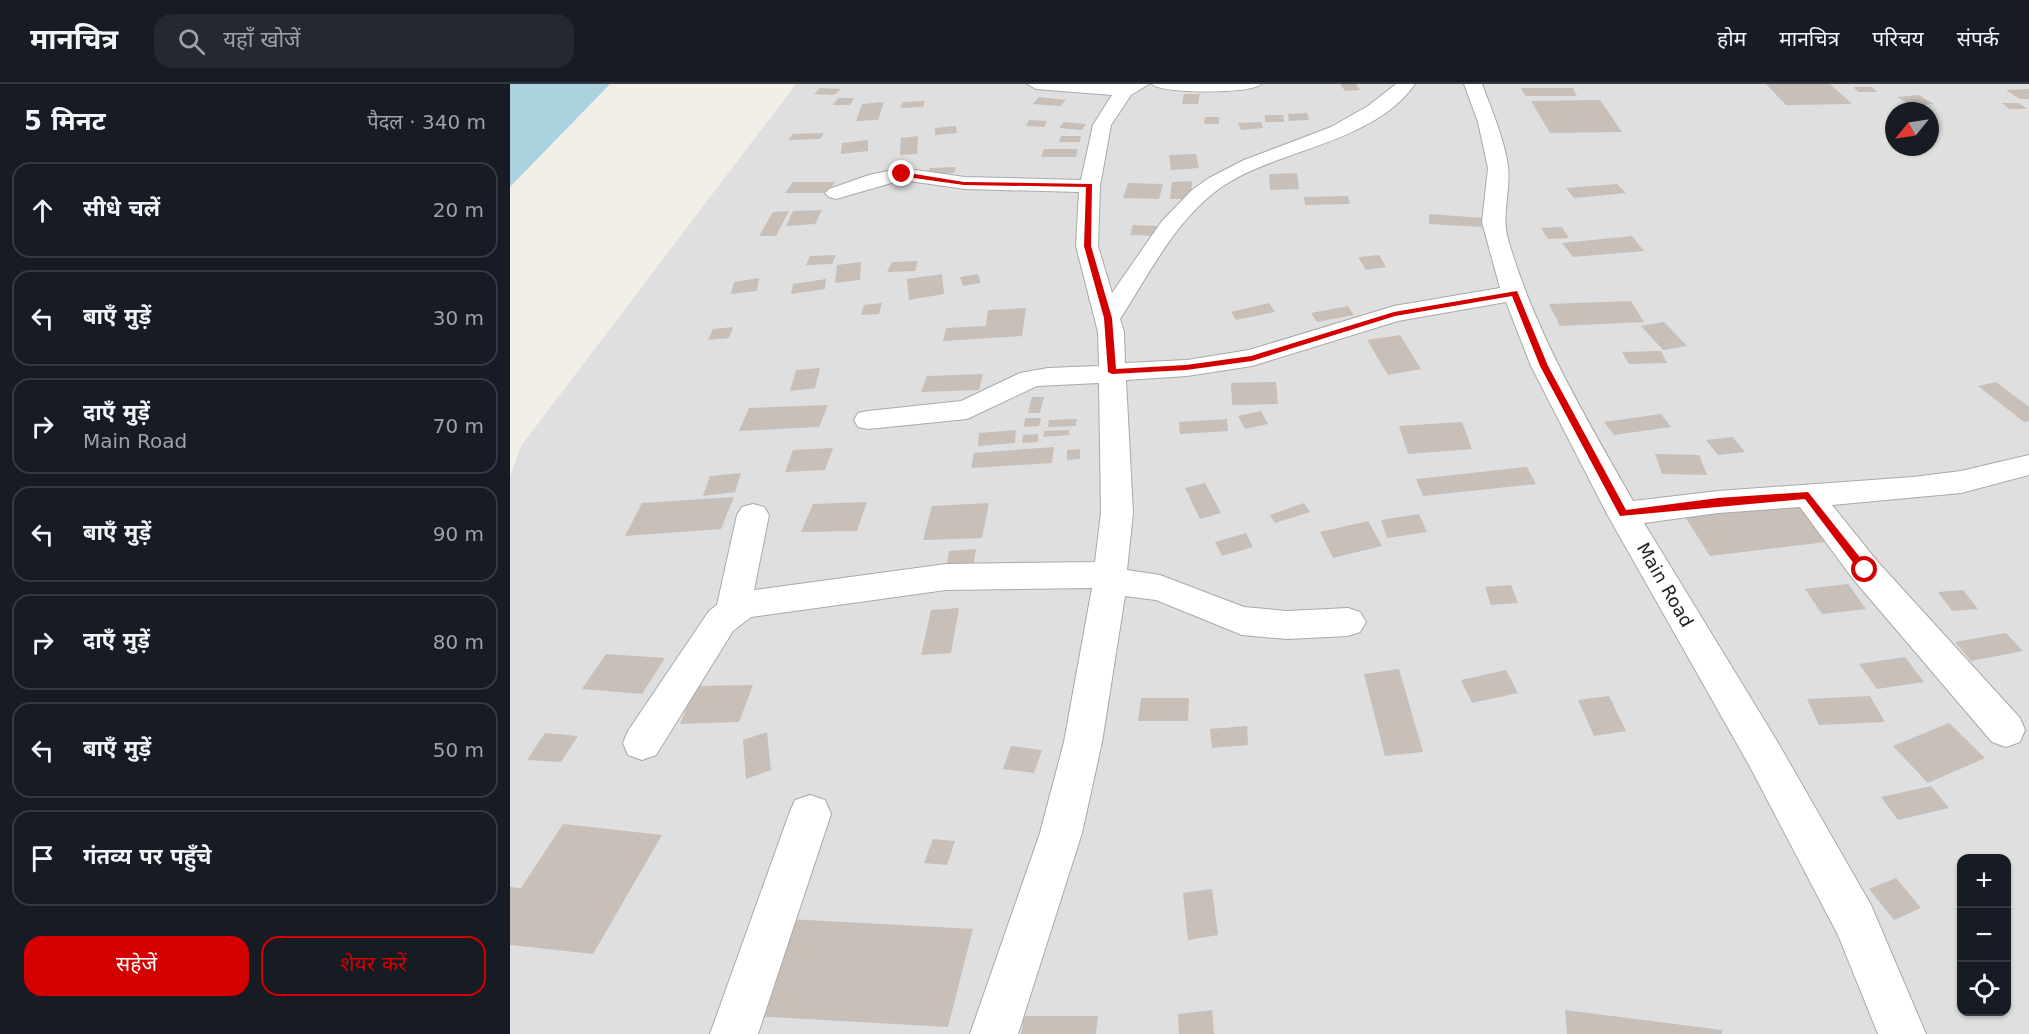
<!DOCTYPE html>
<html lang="hi">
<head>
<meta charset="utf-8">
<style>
  :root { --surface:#171b24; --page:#242831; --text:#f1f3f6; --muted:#9ea1a6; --line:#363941; --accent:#d40000 }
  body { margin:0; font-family:"DejaVu Sans","Noto Sans Devanagari",sans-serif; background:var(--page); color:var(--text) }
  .controls { position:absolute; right:18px; bottom:18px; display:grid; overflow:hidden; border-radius:12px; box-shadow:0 2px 4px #0004 }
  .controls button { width:54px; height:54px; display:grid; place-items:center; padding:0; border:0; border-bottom:2px solid var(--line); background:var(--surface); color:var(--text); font:30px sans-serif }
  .compass { position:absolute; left:1375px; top:18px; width:54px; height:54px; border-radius:50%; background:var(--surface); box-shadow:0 2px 4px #0004; rotate:240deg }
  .stop { position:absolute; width:18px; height:18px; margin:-14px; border:4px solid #d40000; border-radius:50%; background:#fff }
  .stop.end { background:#d40000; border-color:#fff; box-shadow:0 2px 6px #0008 }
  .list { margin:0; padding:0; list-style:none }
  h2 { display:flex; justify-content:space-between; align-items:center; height:78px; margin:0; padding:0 24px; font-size:26px }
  h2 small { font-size:20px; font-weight:400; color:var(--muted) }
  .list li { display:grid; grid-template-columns:39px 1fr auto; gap:18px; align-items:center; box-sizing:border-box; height:96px; margin:0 12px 12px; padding:0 12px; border:2px solid var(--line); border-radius:18px }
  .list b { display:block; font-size:22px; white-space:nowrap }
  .list p { margin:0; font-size:20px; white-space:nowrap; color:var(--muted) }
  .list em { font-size:20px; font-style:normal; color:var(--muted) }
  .actions { display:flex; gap:12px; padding:18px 24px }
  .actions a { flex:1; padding:14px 0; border:2px solid var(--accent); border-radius:18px; text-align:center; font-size:21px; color:var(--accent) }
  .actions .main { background:var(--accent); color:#fff }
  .icon { flex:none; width:33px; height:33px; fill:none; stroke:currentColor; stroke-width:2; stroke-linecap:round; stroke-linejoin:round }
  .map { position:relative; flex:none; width:1519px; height:950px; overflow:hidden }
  header { display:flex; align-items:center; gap:36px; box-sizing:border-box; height:84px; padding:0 30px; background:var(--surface); border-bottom:2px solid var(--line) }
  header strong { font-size:28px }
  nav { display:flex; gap:33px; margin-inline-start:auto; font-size:21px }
  .search { width:420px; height:54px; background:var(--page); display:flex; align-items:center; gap:15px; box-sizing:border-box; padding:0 21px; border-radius:18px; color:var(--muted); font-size:22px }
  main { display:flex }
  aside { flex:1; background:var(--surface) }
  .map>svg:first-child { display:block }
</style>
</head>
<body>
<header>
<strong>मानचित्र</strong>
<div class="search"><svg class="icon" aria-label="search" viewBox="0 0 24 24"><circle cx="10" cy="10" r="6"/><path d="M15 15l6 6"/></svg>यहाँ खोजें</div>
<nav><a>होम</a><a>मानचित्र</a><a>परिचय</a><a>संपर्क</a></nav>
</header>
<main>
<aside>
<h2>5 मिनट<small>पैदल · 340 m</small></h2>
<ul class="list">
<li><svg class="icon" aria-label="ahead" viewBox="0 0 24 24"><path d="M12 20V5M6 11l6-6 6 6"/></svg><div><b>सीधे चलें</b></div><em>20 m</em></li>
<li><svg class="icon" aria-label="left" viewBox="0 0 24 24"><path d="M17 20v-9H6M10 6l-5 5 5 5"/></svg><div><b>बाएँ मुड़ें</b></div><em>30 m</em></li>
<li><svg class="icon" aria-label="right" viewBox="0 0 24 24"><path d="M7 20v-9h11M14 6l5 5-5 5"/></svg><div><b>दाएँ मुड़ें</b><p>Main Road</p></div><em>70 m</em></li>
<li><svg class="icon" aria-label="left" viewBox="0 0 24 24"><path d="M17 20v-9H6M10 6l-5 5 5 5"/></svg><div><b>बाएँ मुड़ें</b></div><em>90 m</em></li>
<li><svg class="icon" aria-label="right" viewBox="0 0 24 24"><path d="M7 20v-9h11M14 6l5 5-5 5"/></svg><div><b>दाएँ मुड़ें</b></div><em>80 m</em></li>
<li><svg class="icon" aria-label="left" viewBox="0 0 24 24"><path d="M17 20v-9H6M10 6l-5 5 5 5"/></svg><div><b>बाएँ मुड़ें</b></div><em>50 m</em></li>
<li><svg class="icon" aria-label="arrive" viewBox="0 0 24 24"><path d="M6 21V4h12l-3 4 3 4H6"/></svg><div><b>गंतव्य पर पहुँचे</b></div></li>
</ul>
<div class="actions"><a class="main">सहेजें</a><a>शेयर करें</a></div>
</aside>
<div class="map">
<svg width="1519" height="950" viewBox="0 0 1519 950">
  <rect width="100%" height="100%" fill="#f2efe9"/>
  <!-- residential -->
  <path fill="#e0dfdf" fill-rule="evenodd" d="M286,0H1519V950H0V393L11,362ZM1384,27H1420V63H1384ZM1452,774H1496V928H1452Z"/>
  <!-- water -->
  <path fill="#aad3df" d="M0,0H100L0,103Z"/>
  <!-- building -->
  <path fill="#c7bfb8" d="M830,0H846L850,6L835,7Z
    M1256,0H1320L1342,20L1276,21Z
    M1343,3H1362L1367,8H1349Z
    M310,4L331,5L324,11L304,10Z
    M1011,4H1063L1067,12H1015Z
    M1519,5V15H1510L1496,6Z
    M674,10H690L688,20H672Z
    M1409,11L1424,20L1402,22L1387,13Z
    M529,13L556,16L550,22L523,20Z
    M328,14H344L340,21H323Z
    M1090,16L1112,48L1040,49L1021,17Z
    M415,17L413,23L390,24L393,18Z
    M374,18L368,36L346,37L352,20Z
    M1492,19H1509L1517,25H1499Z
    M797,29L799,36L779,37L778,30Z
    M755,31H773L774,38H755Z
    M695,33H709V40H694Z
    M519,36L537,37L534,43L516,42Z
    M554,38L576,40L572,46L549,44Z
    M751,38L753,44L731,46L728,39Z
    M446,42L447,49L425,51V44Z
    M314,49L310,55L278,56L283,50Z
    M408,52L407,70L390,71L391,54Z
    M551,52H571L570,58H549Z
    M358,56V67L331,70L332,59Z
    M534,65H568L566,73H531Z
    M686,70L689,84L661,86L659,71Z
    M446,83L444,89L418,90L420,84Z
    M787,89L789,105L760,106L759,90Z
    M682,97L681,115H660L662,98Z
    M283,98H325L318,109H275Z
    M618,99L653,100L649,115L613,114Z
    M1107,100L1116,109L1064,114L1056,104Z
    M838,112L840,120L795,121L794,113Z
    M312,126L305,140L276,142L283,127Z
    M279,127L266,152H249L263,128Z
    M919,130L973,134V143L919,140Z
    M623,141L648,142L646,152L620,151Z
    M1052,143L1059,154L1038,155L1031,144Z
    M1122,152L1134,167L1063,173L1052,159Z
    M326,171L322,180L296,181L300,172Z
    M869,171L876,183L856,186L848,173Z
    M408,177L405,187L377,188L382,178Z
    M351,178L350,196L325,199L327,181Z
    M432,190L434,210L399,216L397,195Z
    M468,190L471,199L453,202L450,193Z
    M249,194L247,207L221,210L224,198Z
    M316,195L315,205L281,210L283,200Z
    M1121,217L1134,238L1050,242L1039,220Z
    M372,219L369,230L351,231L354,221Z
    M759,219L765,228L726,236L721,228Z
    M838,222L844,231L807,238L801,229Z
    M516,224L512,252L433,257L436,244L476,242L478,226Z
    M1154,238L1177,262L1153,266L1131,242Z
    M223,243L219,254L198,256L203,245Z
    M890,251L911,285L878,291L857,256Z
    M1151,267L1157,279L1119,280L1112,268Z
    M310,284L305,304L280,307L286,286Z
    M473,290L469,306L411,308L417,292Z
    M766,298L768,320L722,321L721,299Z
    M1486,298L1519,323V337L1514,338L1468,302Z
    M522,313H534L530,329H518Z
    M318,321L309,343L229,347L239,324Z
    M751,327L758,340L735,345L728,332Z
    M1151,330L1161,343L1104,351L1094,338Z
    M515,334H531L529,342L514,343Z
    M567,335L566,342L538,343L539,336Z
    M717,335L718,347L670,350L669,338Z
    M952,338L962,365L898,370L889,342Z
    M506,346L505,359L468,362L469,349Z
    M559,346V351L533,353L534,347Z
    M528,350V358L512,359L513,351Z
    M1223,353L1235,368L1208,371L1196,356Z
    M544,363L542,379L461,384L464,369Z
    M323,364L315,386L275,388L283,366Z
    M570,365V375L557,376V366Z
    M1145,370L1189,371L1197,391L1152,390Z
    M1017,383L1026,400L913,412L906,395Z
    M231,389L225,408L193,412L200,392Z
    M695,399L711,429L690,435L675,404Z
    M224,413L211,445L115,452L132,419Z
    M357,418L347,447L291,448L303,420Z
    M479,419L472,454L413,456L422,422Z
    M794,419L800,428L765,439L760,431Z
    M1287,420L1316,458L1200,472L1175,433Z
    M909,430L917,448L877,454L871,436Z
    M858,437L872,462L823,474L810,448Z
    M736,449L743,463L712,472L705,458Z
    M466,465L463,484L436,486L439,467Z
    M1338,500L1356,525L1312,530L1295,505Z
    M1001,501L1008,519L981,521L975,503Z
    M1453,506L1468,525L1442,527L1428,508Z
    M449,524L441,569L411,571L421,526Z
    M1496,549L1513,567L1461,577L1445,558Z
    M96,570L155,574L132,610L72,605Z
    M1395,573L1414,598L1367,605L1349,580Z
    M889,585L913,668L875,672L854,590Z
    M996,586L1008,609L962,619L951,596Z
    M243,601L229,638L170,640L186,602Z
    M1099,612L1116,647L1084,652L1068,616Z
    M1360,612L1375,638L1309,641L1297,615Z
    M631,614H679L678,637H628Z
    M1439,639L1475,674L1418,699L1383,662Z
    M737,642L738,661L702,664L700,645Z
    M257,648L261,686L236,695L233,656Z
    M35,649L68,652L51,678L17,676Z
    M501,662L532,666L524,689L493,685Z
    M1421,702L1439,724L1388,736L1371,713Z
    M53,740L152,751L83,870L0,861V803L11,804Z
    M423,755L445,757L437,781L414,779Z
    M1386,794L1411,824L1384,836L1359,805Z
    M702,805L708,851L678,856L673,809Z
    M279,835L463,845L438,943L241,932Z
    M702,926L704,950H669L668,930Z
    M1055,926L1212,946V950H1057Z
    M514,932H588L586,950H511Z"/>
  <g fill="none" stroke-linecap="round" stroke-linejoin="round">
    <!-- street casing -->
    <g stroke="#a9a9a9" stroke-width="2">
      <path id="street" d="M517,0H639L621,11L601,41L590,102L588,162L602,209L652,137L682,106L699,94L734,76L821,43L858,22L886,0H905C864,59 769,65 713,102C666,134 640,189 610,235L614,248L615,279L677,276L739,266L884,222L990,204L972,138L978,84L968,38L954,0H972C982,27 994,54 998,82C1001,107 991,130 998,155C1025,249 1075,332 1123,417L1208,407L1403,393L1451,387L1519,371V391L1451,409L1322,421L1367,477L1510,634L1515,646L1510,658L1496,663L1482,658L1343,495L1290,423L1208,429L1134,439L1267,657L1361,821L1416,950H1368L1328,851L1239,681L1097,430L1021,282L996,218L888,237L742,282L677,292L616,296L623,429L617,486L650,491L734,523L777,527L838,524L850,528L856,538L850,548L838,552L777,555L732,551L646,516L615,512L592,658L572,749L508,950H460L530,749L554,658L582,504L436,506L241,533L223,547L146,671L132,676L118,671L113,659L118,647L199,527L207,521L227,431L232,423L243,420L254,423L259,431L244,506L436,480L585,478L591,429L589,299L527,302L457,335L358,345L348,343L344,336L348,329L358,327L451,317L510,289L538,284L589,282L588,248L566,162L569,108L455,105L392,96L326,115L319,113L315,109L319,105L359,91L392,84L455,93L571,96L583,41L602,11L526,5Z
        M642,0H751C744,10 649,10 642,0Z
        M300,711L315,716L321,730L248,950H200L279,730L285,716Z"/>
    </g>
    <!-- street -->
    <use href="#street" fill="#fff" fill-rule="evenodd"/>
  </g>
  <!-- route -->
  <path fill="#d40000" d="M392,88L454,98L582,100L581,162L602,234L606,285L676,281L741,272L884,228L1007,207L1038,282L1116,426L1208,414L1298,408L1360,486L1351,489L1295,415L1110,432L1030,282L1002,212L885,232L742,277L676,286L602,290L598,288L594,234L574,162L576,103L454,101L390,92Z"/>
  <g text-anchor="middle" stroke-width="4.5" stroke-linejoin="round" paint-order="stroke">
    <!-- street labels -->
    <g font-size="18" fill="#222" stroke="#fff">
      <text transform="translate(1155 501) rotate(60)" y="6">Main Road</text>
    </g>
  </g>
</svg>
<div class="controls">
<button>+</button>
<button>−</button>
<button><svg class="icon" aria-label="locate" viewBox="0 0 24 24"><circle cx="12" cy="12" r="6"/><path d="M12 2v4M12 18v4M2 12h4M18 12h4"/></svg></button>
</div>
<svg class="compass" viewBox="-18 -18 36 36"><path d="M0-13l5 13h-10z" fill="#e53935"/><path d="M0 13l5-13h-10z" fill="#9ea1a6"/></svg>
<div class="stop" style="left:1355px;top:486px"></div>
<div class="stop end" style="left:392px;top:90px"></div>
</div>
</main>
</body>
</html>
